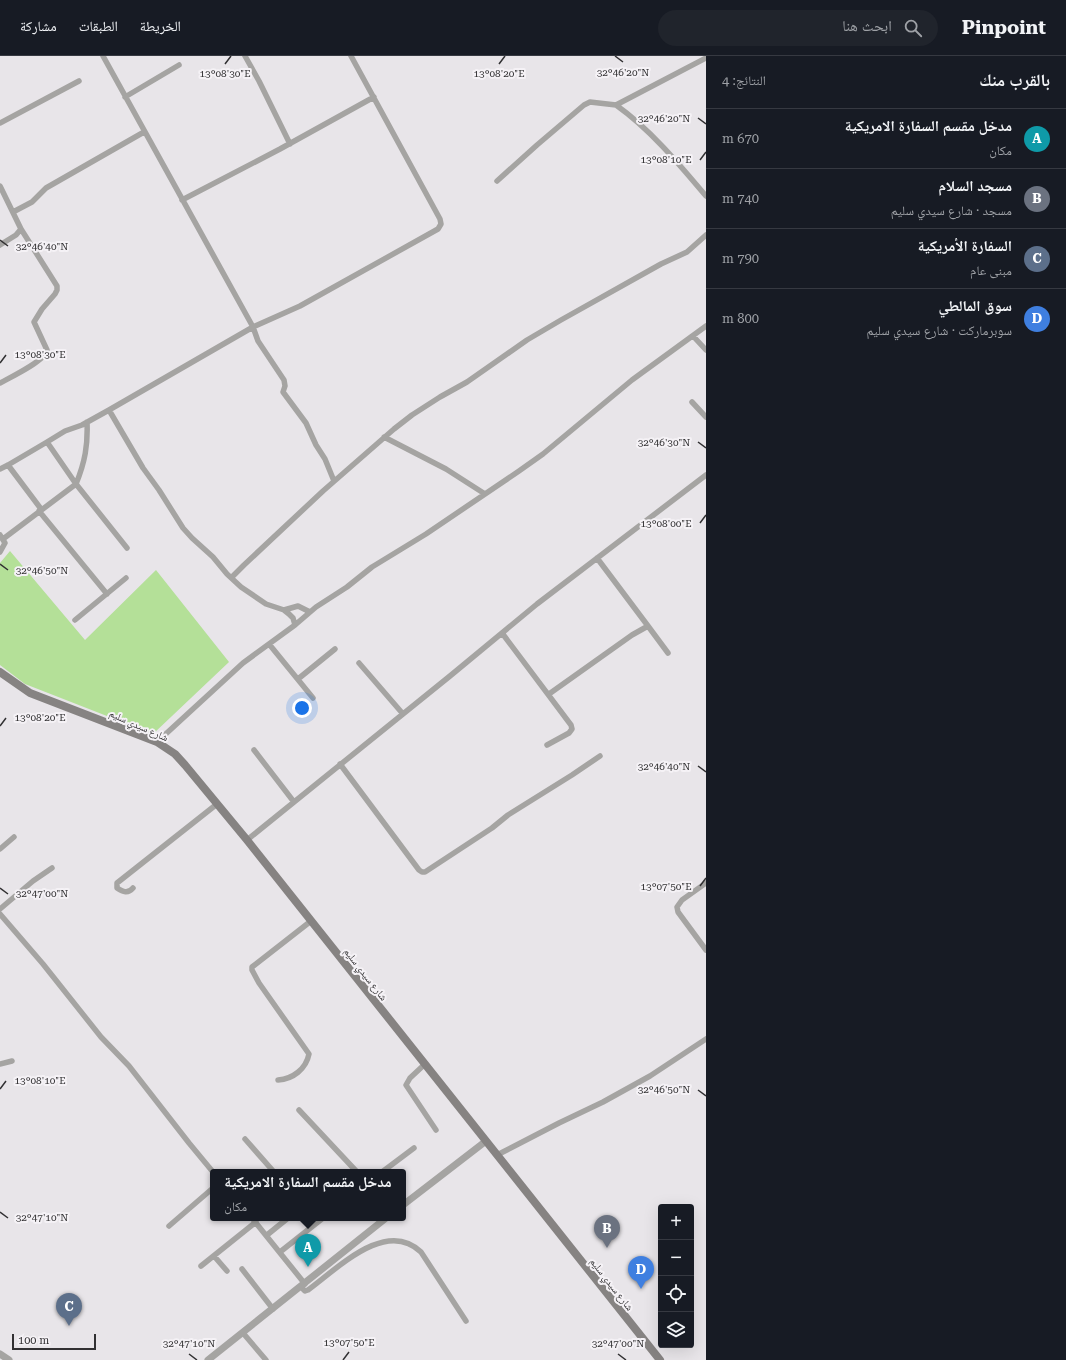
<!DOCTYPE html>
<html lang="ar">
<head>
<meta charset="utf-8">
<style>
  :root { --surface:#171b24; --page:#20242c; --text:#f1f3f6; --muted:#9ea1a6; --line:#363941; --accent:#c3a595 }
  body { margin:0; font-family:"Roboto Serif","Noto Naskh Arabic",serif; background:var(--page); color:var(--text); direction:rtl }
  .controls { position:absolute; right:12px; bottom:12px; display:grid; overflow:hidden; border-radius:4px; box-shadow:0 4px 16px #0002 }
  .controls button { width:36px; height:36px; display:grid; place-items:center; padding:0; border:0; border-bottom:1px solid var(--line); background:var(--surface); color:var(--text); font:20px sans-serif }
  .scale { position:absolute; left:12px; bottom:10px; width:84px; box-sizing:border-box; padding-left:4px; border:2px solid #313032; border-top:0; font-size:11px; line-height:14px; white-space:nowrap; color:#313032; -webkit-text-stroke:3px #f5f2f6; paint-order:stroke }
  .you { position:absolute; left:302px; top:652px; width:14px; height:14px; margin:-10px; border:3px solid #fff; border-radius:50%; background:#1a73e8; box-shadow:0 0 0 6px #1a73e833 }
  .badge { display:grid; place-items:center; width:26px; height:26px; border-radius:50%; background:var(--accent); color:#fff; font-size:13px; font-weight:700 }
  .pin { position:absolute; translate:-50% -33px; filter:drop-shadow(0 1px 2px #0008) }
  .pin::after { content:''; position:absolute; top:21px; width:14px; height:12px; background:inherit; clip-path:polygon(0 0,100% 0,50% 100%) }
  .popup { position:absolute; left:210px; top:1113px; width:196px; height:52px; box-sizing:border-box; display:grid; place-content:center; border-radius:4px; background:var(--surface); filter:drop-shadow(0 1px 3px #0005); font-size:13px; white-space:nowrap; color:var(--muted) }
  .popup b { font-size:15px; color:var(--text) }
  .popup::after { content:''; position:absolute; left:50%; top:100%; margin-left:-8px; border:8px solid transparent; border-top-color:var(--surface) }
  .list { margin:0; padding:0; list-style:none }
  h2 { display:flex; justify-content:space-between; align-items:center; height:52px; margin:0; padding:0 16px; font-size:17px }
  h2 small { font-size:13px; font-weight:400; color:var(--muted) }
  .list li { display:grid; grid-template-columns:26px 1fr auto; gap:12px; align-items:center; box-sizing:border-box; height:60px; padding:0 16px; border-top:1px solid var(--line) }
  .list b { display:block; font-size:15px; white-space:nowrap }
  .list p { margin:0; font-size:13px; white-space:nowrap; color:var(--muted) }
  .list em { font-size:13px; font-style:normal; color:var(--muted) }
  .icon { flex:none; width:22px; height:22px; fill:none; stroke:currentColor; stroke-width:2; stroke-linecap:round; stroke-linejoin:round }
  .map { position:relative; flex:none; width:706px; height:1304px; overflow:hidden; direction:ltr }
  header { display:flex; align-items:center; gap:24px; box-sizing:border-box; height:56px; padding:0 20px; background:var(--surface); border-bottom:1px solid var(--line) }
  header strong { font-size:19px }
  nav { display:flex; gap:22px; margin-inline-start:auto; font-size:14px }
  .search { width:280px; height:36px; background:var(--page); display:flex; align-items:center; gap:10px; box-sizing:border-box; padding:0 14px; border-radius:22px; color:var(--muted); font-size:15px }
  main { display:flex }
  aside { flex:1; background:var(--surface) }
  .map>svg:first-child { display:block }
</style>
</head>
<body>
<header>
<strong>Pinpoint</strong>
<div class="search"><svg class="icon" aria-label="search" viewBox="0 0 24 24"><circle cx="10" cy="10" r="6"/><path d="M15 15l6 6"/></svg>ابحث هنا</div>
<nav><a>الخريطة</a><a>الطبقات</a><a>مشاركة</a></nav>
</header>
<main>
<aside>
<h2>بالقرب منك<small>النتائج: 4</small></h2>
<ul class="list">
<li><span class="badge" style="background:#0f9aa8">A</span><div><b>مدخل مقسم السفارة الامريكية</b><p>مكان</p></div><em>670 m</em></li>
<li><span class="badge" style="background:#6b7280">B</span><div><b>مسجد السلام</b><p>مسجد · شارع سيدي سليم</p></div><em>740 m</em></li>
<li><span class="badge" style="background:#5c6f8a">C</span><div><b>السفارة الأمريكية</b><p>مبنى عام</p></div><em>790 m</em></li>
<li><span class="badge" style="background:#3f7fe0">D</span><div><b>سوق المالطي</b><p>سوبرماركت · شارع سيدي سليم</p></div><em>800 m</em></li>
</ul>
</aside>
<div class="map">
<svg width="706" height="1304" viewBox="0 0 706 1304">
  <rect width="100%" height="100%" fill="#e8e5e9"/>
  <!-- green -->
  <path fill="#b4e098" d="M10,495L85,584L156,514L229,606L153,678L25,628L0,609V507Z"/>
  <g fill="none" stroke-linecap="round" stroke-linejoin="round">
    <!-- minor -->
    <path stroke="#a5a4a2" stroke-width="5.5" d="M103,0L253,271L300,250L438,173L441,168L440,163L351,0
      M245,0L259,25L290,88
      M706,2L616,49C651,74 679,108 706,140
      M125,41L179,9
      M0,67L79,25
      M497,125L537,89L584,49L590,46L616,49
      M0,130L21,173L16,179L0,189
      M182,144L280,93L374,41
      M13,156L32,146L46,132L144,76
      M693,280L706,294
      M0,327C11,321 45,305 47,294L34,266L42,253L55,238L57,234V230L21,173
      M692,346L706,361
      M109,354L143,412L159,434L183,472L192,482L213,501L227,518L241,531L266,548L284,554L289,558L293,562L295,569
      M87,366C88,389 85,406 76,428L127,492
      M384,381L446,413L485,438
      M47,386L65,375L82,369L109,354L253,271L258,285L284,324L285,330L283,336L306,367L316,389L325,403L334,425
      M8,409L41,453
      M0,413L8,409L47,386L76,428L3,483
      M39,455L107,538
      M0,479L5,487L0,496
      M597,502L648,570
      M232,521L244,509L323,435L394,373L412,359L440,341L467,326L527,284L561,264L661,208L687,196L706,179
      M284,554L298,550L310,556
      M75,564L126,522
      M502,577L571,669L572,673L569,677L547,689
      M269,588L313,642
      M359,607L403,658
      M298,623L335,593
      M549,638L632,579L648,570L668,597
      M157,686L243,607L295,569L316,551L347,531L372,511L426,478L519,415L543,398L632,324L706,270
      M254,694L294,746
      M340,708L419,814L422,816H425L492,772L508,759L572,719L600,700
      M247,784L450,620L537,548L706,419
      M0,793L14,781
      M706,827L682,844L677,851L678,856L706,894
      M133,832C128,838 123,836 117,832V827L217,748
      M0,853L33,825L52,812
      M0,858L43,908L101,981L129,1010L189,1087L213,1116
      M0,1008L12,1005
      M425,1008L410,1022L406,1029L436,1074
      M278,1024C293,1023 306,1013 309,998L259,927L252,914V911L311,865
      M299,1054L357,1116
      M245,1083L274,1116
      M497,1099L559,1067L603,1046L650,1020L706,983
      M382,1116L414,1092
      M252,1162L305,1228
      M169,1170L213,1132
      M267,1179L288,1162
      M280,1196L323,1162
      M214,1200L227,1215
      M201,1210L256,1166
      M242,1213L273,1253
      M301,1231L305,1235L308,1234C337,1213 386,1162 421,1196L466,1265
      M243,1277L266,1304"/>
    <!-- tertiary -->
    <path stroke="#a5a4a2" stroke-width="7" d="M403,1149L486,1085
      M0,1298L9,1304
      M208,1304L386,1162"/>
    <!-- secondary -->
    <path stroke="#868382" stroke-width="8" d="M0,616L30,637L157,686L175,698L185,709L247,784L660,1304"/>
  </g>
  <!-- ticks -->
  <path fill="none" stroke="#313032" stroke-width="1.5" d="M615,0L623,6M225,8L231,0M499,8L505,0M698,62L706,68M700,104L706,96M0,184L8,190M0,307L6,299M698,386L706,392M700,467L706,459M0,508L8,514M0,670L6,662M698,710L706,716M700,830L706,822M0,832L8,838M0,1033L6,1025M698,1034L706,1040M0,1156L8,1162M189,1298L197,1304M618,1298L626,1304M343,1304L349,1296"/>
  <g text-anchor="middle" stroke-width="4" stroke-linejoin="round" paint-order="stroke">
    <!-- street labels -->
    <g font-size="10" fill="#313032" stroke="#f5f2f6">
      <text transform="translate(139 669) rotate(24)" y="4">شارع سيدي سليم</text>
      <text transform="translate(366 918) rotate(52)" y="4">شارع سيدي سليم</text>
      <text transform="translate(612 1228) rotate(52)" y="4">شارع سيدي سليم</text>
    </g>
  </g>
  <g font-size="10" text-anchor="middle" fill="#313032" stroke="#f5f2f6" stroke-width="4" stroke-linejoin="round" paint-order="stroke">
    <text x="623" y="20">32°46'20"N</text>
    <text x="225" y="21">13°08'30"E</text>
    <text x="499" y="21">13°08'20"E</text>
    <text x="664" y="66">32°46'20"N</text>
    <text x="666" y="107">13°08'10"E</text>
    <text x="42" y="194">32°46'40"N</text>
    <text x="40" y="302">13°08'30"E</text>
    <text x="664" y="390">32°46'30"N</text>
    <text x="666" y="471">13°08'00"E</text>
    <text x="42" y="518">32°46'50"N</text>
    <text x="40" y="665">13°08'20"E</text>
    <text x="664" y="714">32°46'40"N</text>
    <text x="666" y="834">13°07'50"E</text>
    <text x="42" y="841">32°47'00"N</text>
    <text x="40" y="1028">13°08'10"E</text>
    <text x="664" y="1037">32°46'50"N</text>
    <text x="42" y="1165">32°47'10"N</text>
    <text x="349" y="1290">13°07'50"E</text>
    <text x="189" y="1291">32°47'10"N</text>
    <text x="618" y="1291">32°47'00"N</text>
  </g>
</svg>
<div class="controls">
<button>+</button>
<button>−</button>
<button><svg class="icon" aria-label="locate" viewBox="0 0 24 24"><circle cx="12" cy="12" r="6"/><path d="M12 2v4M12 18v4M2 12h4M18 12h4"/></svg></button>
<button><svg class="icon" aria-label="layers" viewBox="0 0 24 24"><path d="M12 4l9 5-9 5-9-5zM3 14l9 5 9-5"/></svg></button>
</div>
<div class="scale">100 m</div>
<div class="you"></div>
<div class="pin badge" style="left:308px;top:1211px;background:#0f9aa8">A</div>
<div class="popup"><b>مدخل مقسم السفارة الامريكية</b>مكان</div>
<div class="pin badge" style="left:607px;top:1192px;background:#6b7280">B</div>
<div class="pin badge" style="left:69px;top:1270px;background:#5c6f8a">C</div>
<div class="pin badge" style="left:641px;top:1233px;background:#3f7fe0">D</div>
</div>
</main>
</body>
</html>
